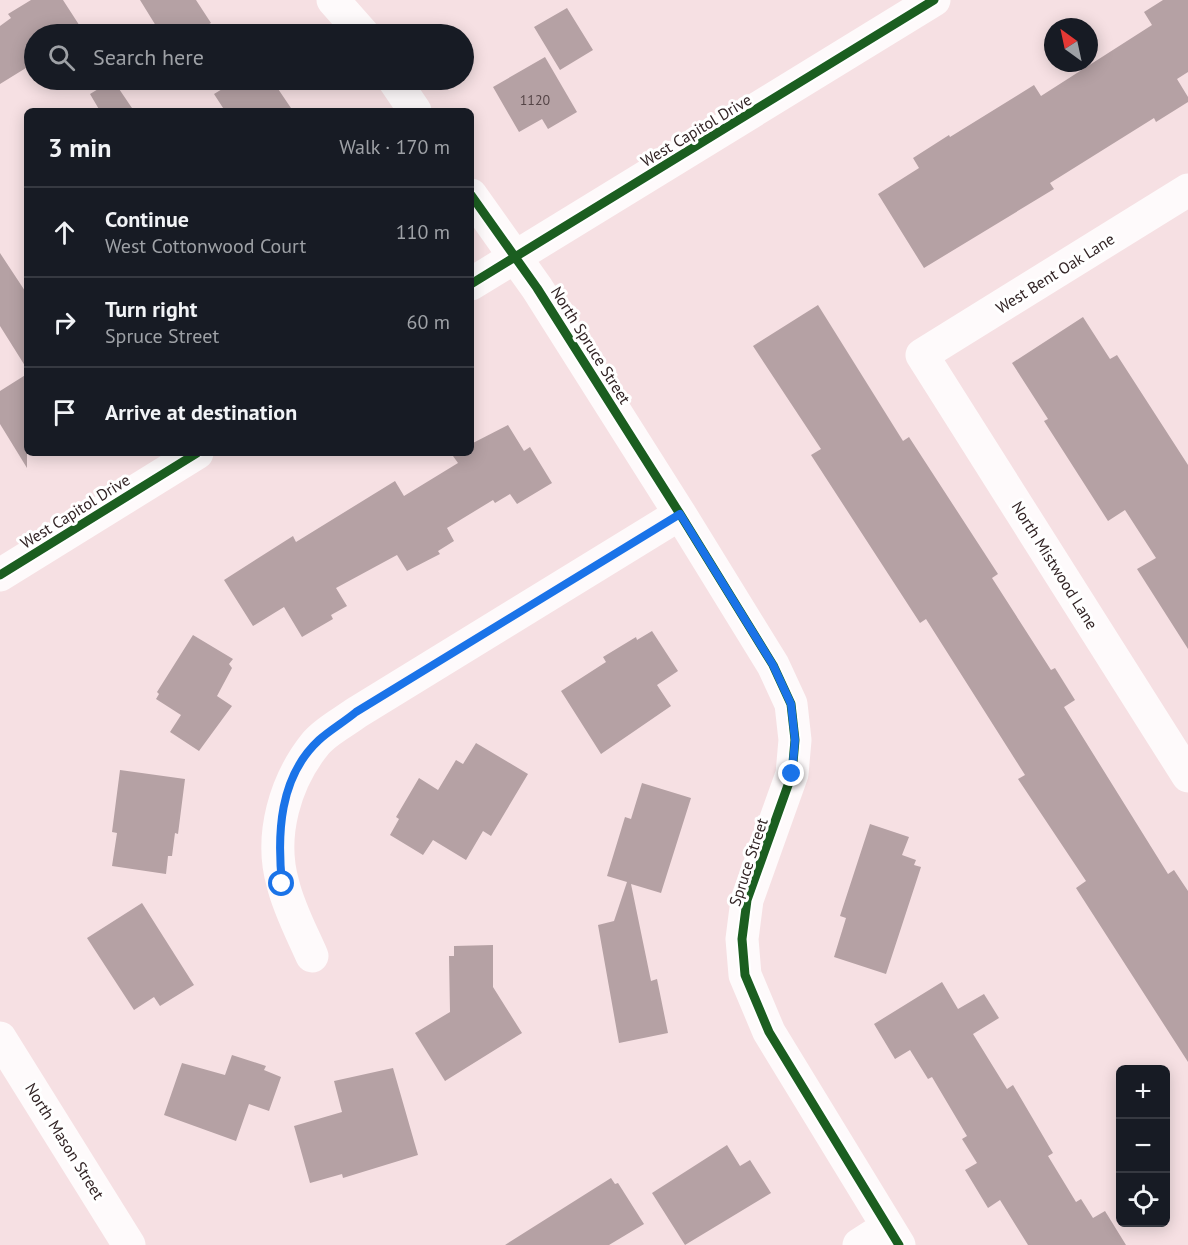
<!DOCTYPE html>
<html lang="en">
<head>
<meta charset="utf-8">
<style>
  :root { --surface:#171b24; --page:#242831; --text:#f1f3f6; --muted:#9ea1a6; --line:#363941 }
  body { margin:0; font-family:"PT Sans",sans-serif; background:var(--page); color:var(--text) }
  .controls { position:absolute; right:18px; bottom:18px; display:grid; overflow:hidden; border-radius:9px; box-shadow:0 3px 15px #0003 }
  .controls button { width:54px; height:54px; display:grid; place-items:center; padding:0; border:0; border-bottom:2px solid var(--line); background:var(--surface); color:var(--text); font:30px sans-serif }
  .compass { position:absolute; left:1044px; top:18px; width:54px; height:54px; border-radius:50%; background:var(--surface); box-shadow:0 3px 15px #0003; rotate:327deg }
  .stop { position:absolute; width:18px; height:18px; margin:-14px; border:4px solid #1a73e8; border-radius:50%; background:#fff }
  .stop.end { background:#1a73e8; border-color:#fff; box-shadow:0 2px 6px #0008 }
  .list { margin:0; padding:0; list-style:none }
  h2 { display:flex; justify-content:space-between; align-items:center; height:78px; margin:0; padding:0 24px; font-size:26px }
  h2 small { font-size:20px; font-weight:400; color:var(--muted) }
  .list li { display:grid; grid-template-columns:39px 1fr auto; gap:18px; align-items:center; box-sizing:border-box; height:90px; padding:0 24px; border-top:2px solid var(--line) }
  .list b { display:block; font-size:22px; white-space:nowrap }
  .list p { margin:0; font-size:20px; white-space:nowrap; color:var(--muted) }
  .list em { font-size:20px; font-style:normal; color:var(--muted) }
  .icon { flex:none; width:33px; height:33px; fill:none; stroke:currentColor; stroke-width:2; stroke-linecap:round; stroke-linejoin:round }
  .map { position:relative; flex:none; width:1188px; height:1245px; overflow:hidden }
  .search { position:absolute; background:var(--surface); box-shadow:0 3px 15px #0003; left:24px; top:24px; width:450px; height:66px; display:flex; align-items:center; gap:15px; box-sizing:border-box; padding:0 21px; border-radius:33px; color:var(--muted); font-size:22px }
  .panel { position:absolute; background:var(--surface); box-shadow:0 3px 15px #0003; left:24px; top:108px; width:450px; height:348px; border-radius:9px }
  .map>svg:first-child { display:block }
</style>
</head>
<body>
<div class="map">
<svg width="1188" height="1245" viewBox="0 0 1188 1245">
  <rect width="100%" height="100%" fill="#f6e0e3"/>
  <!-- building -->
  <path fill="#b5a1a4" d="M31,0H63L85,34H34V63L0,84V26L11,18L8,14Z
    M140,0H196L211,23L193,34H161Z
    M1163,0H1188V72L1177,79L1188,97V102L1156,122L1154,118L1050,183L1054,189L924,268L878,194L919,168L913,158L949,135L950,137L1034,85L1041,96L1152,25L1144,12Z
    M567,8L593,50L560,70L534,27Z
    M545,57L577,112L548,129L542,119L519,132L493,87Z
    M113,80L134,111H100L90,94Z
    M237,80H272L293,111H225L214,94Z
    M0,253L27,294V369L0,326Z
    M818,305L903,441L909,437L998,574L992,578L1051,670L1055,668L1075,700L1064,707L1168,874L1174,870L1188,891V1062L1076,888L1086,881L1018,779L1025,775L926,619L920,623L811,455L821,449L753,346Z
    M1083,317L1110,359L1117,355L1188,465V649L1137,569L1156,558L1125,510L1108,521L1044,421L1048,419L1012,363Z
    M27,374V468L0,424V391Z
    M508,425L524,451L530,447L552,483L517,504L510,494L495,503L493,500L447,528L454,541L438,551L440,554L407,571L397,555L336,588L347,606L331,615L333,619L302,637L284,607L253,626L224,580L293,536L296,542L395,481L404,496L458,463L453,456L471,453V444Z
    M652,631L678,671L657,685L671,706L601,754L561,691L606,662L603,657L636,637L637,640Z
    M193,635L233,659L229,664L232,668L217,696L232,706L199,751L170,732L181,715L156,699L159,694L157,692Z
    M476,743L528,774L491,836L483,831L466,860L433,840L423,855L390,835L399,819L396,817L419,778L438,790L456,760L463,764Z
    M120,770L185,779L178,834L175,833L172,856H168L166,874L112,866L117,833L112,832Z
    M642,783L691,798L661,893L631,884L651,981L657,979L668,1033L619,1043L598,925L614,921L627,882L607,876L625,817L631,819Z
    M870,824L909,837L902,855L916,860L914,865L921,867L886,974L834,957L846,918L840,916Z
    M142,903L194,985L160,1006L154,997L134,1010L87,938Z
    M493,945V987L522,1033L445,1081L415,1033L450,1012L449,956H454V946Z
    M942,982L958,1009L984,994L999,1018L973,1034L1007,1089L1013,1085L1053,1153L1048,1156L1076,1202L1081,1199L1093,1218L1105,1211L1126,1245H1028L1000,1200L988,1208L965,1170L977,1163L962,1139L967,1136L932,1077L928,1079L910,1050L895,1059L874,1024Z
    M232,1055L266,1066L264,1070L281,1077L269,1111L249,1104L236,1141L164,1115L182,1063L225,1075Z
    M393,1068L418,1155L343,1178L342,1174L310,1183L294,1126L342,1112L334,1081Z
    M727,1145L740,1166L750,1160L771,1193L685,1245L652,1193Z
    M611,1178L615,1184L618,1183L644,1224L609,1245H505Z"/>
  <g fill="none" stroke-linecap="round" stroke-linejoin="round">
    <!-- minor -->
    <path stroke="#fefafb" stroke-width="33" d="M333,0L363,34
      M394,80L415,111
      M1188,190L922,355L1188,776
      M471,195L537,288L680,514L773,665L791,704L795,740L792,774L747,900L742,939L745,975L769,1032L899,1245
      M471,284L934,0
      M0,575L197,453
      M312,956C302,933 289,909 283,884C269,836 285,781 316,743C326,731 344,722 356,713L680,514
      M0,1038L129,1245
      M859,1245L887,1227"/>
    <!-- cycleway casing -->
    <g stroke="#fff" stroke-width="13">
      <path id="cycleway" d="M471,195L537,288L680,514L773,665L791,704L795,740L792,774L747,900L742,939L745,975L769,1032L899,1245
        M471,284L934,0
        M0,575L197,453"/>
    </g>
    <!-- cycleway -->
    <use href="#cycleway" stroke="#1b5e20" stroke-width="9"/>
  </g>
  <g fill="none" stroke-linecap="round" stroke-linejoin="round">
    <!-- route -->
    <path stroke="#1a73e8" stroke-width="8" d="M282,884C277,834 279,777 319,740C330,730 344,722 356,712L680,514L773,665L791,704L795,740L792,774"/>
  </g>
  <g text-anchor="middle" stroke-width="6" stroke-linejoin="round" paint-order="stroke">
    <!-- number labels -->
    <g font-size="14" fill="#544446">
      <text x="535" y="105">1120</text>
    </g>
    <!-- street labels -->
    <g font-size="16" fill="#332526" stroke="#fff">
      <text transform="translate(696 130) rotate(-31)" y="6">West Capitol Drive</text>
      <text transform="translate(1055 273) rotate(-32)" y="6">West Bent Oak Lane</text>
      <text transform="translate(591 345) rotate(58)" y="6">North Spruce Street</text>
      <text transform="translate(75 511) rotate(-32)" y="6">West Capitol Drive</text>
      <text transform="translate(1055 565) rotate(58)" y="6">North Mistwood Lane</text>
      <text transform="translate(748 862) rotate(-72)" y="6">Spruce Street</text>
      <text transform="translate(65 1141) rotate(58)" y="6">North Mason Street</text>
    </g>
  </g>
</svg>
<div class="controls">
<button>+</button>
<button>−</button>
<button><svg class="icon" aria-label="locate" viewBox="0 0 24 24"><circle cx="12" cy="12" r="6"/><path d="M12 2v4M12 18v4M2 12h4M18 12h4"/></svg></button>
</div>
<svg class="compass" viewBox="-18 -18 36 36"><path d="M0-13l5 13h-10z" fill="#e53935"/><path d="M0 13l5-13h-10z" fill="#9ea1a6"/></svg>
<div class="stop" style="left:282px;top:884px"></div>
<div class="stop end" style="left:792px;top:774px"></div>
<div class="search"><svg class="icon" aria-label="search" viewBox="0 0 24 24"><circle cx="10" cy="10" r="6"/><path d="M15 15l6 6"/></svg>Search here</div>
<section class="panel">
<h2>3 min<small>Walk · 170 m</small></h2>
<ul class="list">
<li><svg class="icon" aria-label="ahead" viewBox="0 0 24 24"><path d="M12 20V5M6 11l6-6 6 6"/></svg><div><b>Continue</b><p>West Cottonwood Court</p></div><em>110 m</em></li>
<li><svg class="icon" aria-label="right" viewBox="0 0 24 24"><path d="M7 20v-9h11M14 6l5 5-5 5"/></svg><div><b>Turn right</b><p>Spruce Street</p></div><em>60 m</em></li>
<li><svg class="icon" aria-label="arrive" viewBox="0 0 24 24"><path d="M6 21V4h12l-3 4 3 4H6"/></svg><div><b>Arrive at destination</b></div></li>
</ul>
</section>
</div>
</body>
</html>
